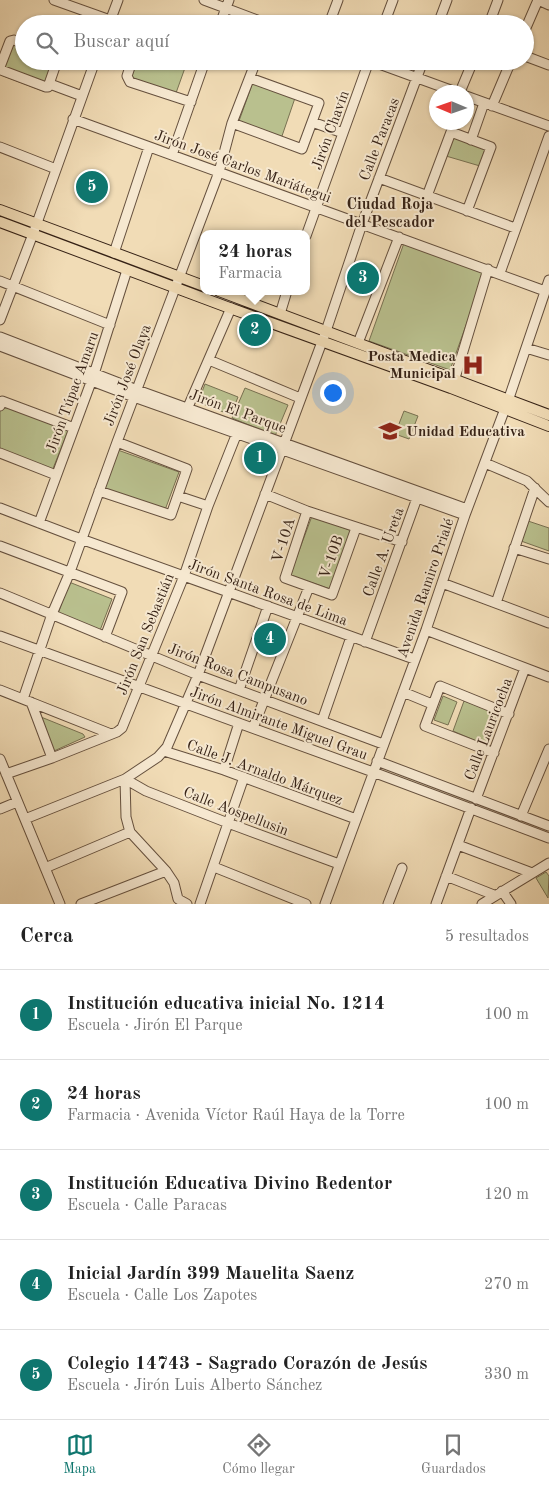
<!DOCTYPE html>
<html lang="es">
<head>
<meta charset="utf-8">
<style>
  :root { --surface:#fff; --page:#f6f6f6; --text:#222; --muted:#767676; --line:#e0e0e0; --accent:#0f766e }
  body { margin:0; font-family:"Old Standard TT",serif; background:var(--page); color:var(--text) }
  .compass { position:absolute; left:429px; top:85px; width:45px; height:45px; border-radius:50%; background:var(--surface); box-shadow:0 1px 4px #0004; rotate:272deg }
  .you { position:absolute; left:332px; top:392px; width:18px; height:18px; margin:-12px; border:4px solid #fff; border-radius:50%; background:#1a73e8; box-shadow:0 0 0 8px #1a73e833 }
  .badge { display:grid; place-items:center; width:32px; height:32px; border-radius:50%; background:var(--accent); color:#fff; font-size:16px; font-weight:700 }
  .pin { position:absolute; translate:-50% -50%; border:2px solid #fff; box-shadow:0 1px 5px #0006 }
  .popup { position:absolute; left:200px; top:230px; width:110px; height:65px; box-sizing:border-box; display:grid; place-content:center; border-radius:10px; background:var(--surface); filter:drop-shadow(0 1px 4px #0005); font-size:16px; white-space:nowrap; color:var(--muted) }
  .popup b { font-size:19px; color:var(--text) }
  .popup::after { content:''; position:absolute; left:50%; top:100%; margin-left:-10px; border:10px solid transparent; border-top-color:var(--surface) }
  .list { margin:0; padding:0; list-style:none }
  h2 { display:flex; justify-content:space-between; align-items:center; height:65px; margin:0; padding:0 20px; font-size:21px }
  h2 small { font-size:16px; font-weight:400; color:var(--muted) }
  .list li { display:grid; grid-template-columns:32px 1fr auto; gap:15px; align-items:center; box-sizing:border-box; height:90px; padding:0 20px; border-top:1px solid var(--line) }
  .list b { display:block; font-size:19px; white-space:nowrap }
  .list p { margin:0; font-size:16px; white-space:nowrap; color:var(--muted) }
  .list em { font-size:16px; font-style:normal; color:var(--muted) }
  .icon { flex:none; width:28px; height:28px; fill:none; stroke:currentColor; stroke-width:2; stroke-linecap:round; stroke-linejoin:round }
  .map { position:relative; flex:none; width:549px; height:904px; overflow:hidden }
  .search { position:absolute; background:var(--surface); box-shadow:0 1px 4px #0004; left:15px; right:15px; top:15px; height:55px; display:flex; align-items:center; gap:12px; box-sizing:border-box; padding:0 18px; border-radius:28px; color:var(--muted); font-size:19px }
  .sheet { height:515px; background:var(--surface) }
  nav { display:flex; justify-content:space-around; align-items:center; box-sizing:border-box; height:70px; border-top:1px solid var(--line); background:var(--surface); font-size:14px; color:var(--muted) }
  nav a { display:grid; justify-items:center; gap:2px }
  nav .on { color:var(--accent) }
  .map>svg:first-child { display:block }
</style>
</head>
<body>
<div class="map">
<svg width="549" height="904" viewBox="0 0 549 904">
  <rect width="100%" height="100%" fill="#f1dcb6"/>
  <filter id="stains"><feTurbulence type="fractalNoise" baseFrequency=".004" numOctaves="4"/><feColorMatrix values="0 0 0 0 .2 0 0 0 0 .09 0 0 0 0 .02 0 0 0 .5 -.17"/></filter>
  <radialGradient id="worn" r=".72"><stop offset=".6" stop-color="#630" stop-opacity="0"/><stop offset="1" stop-color="#630" stop-opacity=".3"/></radialGradient>
  <!-- green -->
  <path fill="#b9c08e" stroke="#787152" d="M13,44L24,48V61H54L43,91L1,75Z
    M136,61L185,62L186,65L176,93L130,77Z
    M253,82L295,98L282,136L278,138L240,123L239,121Z
    M452,137L486,148L480,166L446,156Z
    M404,243L485,272L450,370L369,341Z
    M205,384L238,397L231,415L198,402Z
    M245,388L288,405L275,436L232,418Z
    M5,408H10L68,431L52,471L0,452V410Z
    M404,411L418,416L409,439L395,434Z
    M115,449L179,472L165,510L101,489Z
    M312,516L352,531L330,589L290,575Z
    M528,521L549,528V551L521,541Z
    M69,582L112,599L99,633L58,614Z
    M443,696L457,702L448,725L434,720Z
    M464,701L498,712L486,745L453,731Z
    M41,717L83,734L85,737L54,751L51,749Z
    M546,872L549,876L548,898L536,878Z"/>
  <g fill="none" stroke-linecap="round" stroke-linejoin="round">
    <!-- minor casing -->
    <g stroke="#65503e" stroke-width="11">
      <path id="minor" d="M54,0L110,20
        M204,0L268,24
        M538,0L549,5
        M109,24L118,0
        M220,24L229,0
        M329,24L338,0
        M384,24L393,0
        M438,24L447,0
        M489,24L498,0
        M525,30L538,0
        M525,56L549,65
        M132,61L127,76L130,82L191,102
        M371,61L456,92
        M0,67L1,70L46,87H48L57,61
        M0,67L10,41L14,40L24,44
        M50,84L82,96
        M460,92L473,61
        M466,96L549,126
        M492,106L511,61
        M73,119L545,291
        M312,122L343,133
        M232,123L302,149L319,103L250,78
        M471,140L484,103
        M0,147L56,169
        M172,155L205,61
        M379,178L515,228
        M427,196L451,132L491,147L467,211
        M306,236L369,61
        M114,253L149,147
        M500,273L549,136
        M0,281L110,325
        M280,314L287,291
        M0,320L33,234L95,61
        M0,337L137,390L467,509
        M358,343L399,237
        M0,346L134,397L465,515
        M526,348L549,355
        M209,360L300,398
        M455,378L488,269
        M0,406L2,401L74,428
        M188,407L231,308
        M0,453L56,475
        M485,463L527,481L549,502
        M99,491L171,515L187,469L117,442
        M265,494L307,511L402,542
        M178,496L208,506
        M0,508L81,539L414,659
        M307,511L285,578L332,595L356,528
        M39,523L94,374L127,270
        M0,546L122,592L105,637
        M514,548L549,559
        M442,583L549,623
        M0,593L198,675L383,744
        M496,603L535,488
        M426,630L549,677
        M0,636L373,772L549,838
        M365,642L417,498
        M0,690L111,734
        M239,690L268,606
        M403,692L432,704
        M23,699L52,614L70,572L117,442L219,172L232,123L256,61
        M31,702L52,758
        M322,721L351,637
        M253,728L309,587
        M164,751L224,770L356,819
        M494,753L425,726L440,686L509,714
        M0,759L60,904
        M377,761L549,826
        M224,770L239,723
        M6,774L52,758L117,732L122,728L184,576L208,506L237,433
        M125,779L146,791L228,823L339,864
        M125,779L126,817L130,832L166,871L174,883L178,899L187,904
        M476,799L525,668
        M0,809L17,802
        M521,816L549,749
        M25,819L125,779L158,757L167,747L198,675L326,331L362,224L423,61
        M458,845L532,873
        M214,867L306,904
        M45,868L130,832
        M446,876L494,895
        M502,891L511,904
        M81,904L166,871
        M200,904L244,777
        M325,904L426,630L465,515L509,398L549,280
        M388,904L402,868
        M436,904L471,808
        M482,904L549,863"/>
    </g>
    <!-- major casing -->
    <g stroke="#362216" stroke-width="12">
      <path id="major" d="M0,210L204,286
        M0,222L227,307L451,388L549,426
        M219,291L549,415"/>
    </g>
    <!-- minor -->
    <use href="#minor" stroke="#f6e8d0" stroke-width="9"/>
    <!-- major -->
    <use href="#major" stroke="#f1dcb6" stroke-width="10"/>
  </g>
  <!-- icons -->
  <defs>
    <g id="hospital-bare" transform="scale(1.725)"><path d="M-5-5h3v3.5h4V-5h3V5h-3V1.5h-4V5h-3Z" fill="#8f2418" stroke="#f6e8d0" stroke-width="2.5" paint-order="stroke"/></g>
    <g id="school-bare" transform="scale(1.725)"><path d="M0-5L7-2L0 1L-7-2ZM-4 1L0 2.5L4 1V4Q0 6-4 4Z" fill="#8f2418" stroke="#f6e8d0" stroke-width="2.5" paint-order="stroke"/></g>
  </defs>
  <g fill-rule="evenodd">
    <use href="#hospital-bare" x="473" y="365"/>
    <use href="#school-bare" x="390" y="431"/>
  </g>
  <g text-anchor="middle" stroke-width="4" stroke-linejoin="round" paint-order="stroke">
    <!-- street labels -->
    <g font-size="15" fill="#362216" stroke="#f6e8d0">
      <text transform="translate(330 130) rotate(-70)" y="5">Jirón Chavín</text>
      <text transform="translate(379 139) rotate(-69)" y="5">Calle Paracas</text>
      <text transform="translate(243 166) rotate(20)" y="5">Jirón José Carlos Mariátegui</text>
      <text transform="translate(127 375) rotate(-69)" y="5">Jirón José Olaya</text>
      <text transform="translate(72 392) rotate(-70)" y="5">Jirón Túpac Amaru</text>
      <text transform="translate(238 411) rotate(20)" y="5">Jirón El Parque</text>
      <text transform="translate(283 540) rotate(-72)" y="5">V-10A</text>
      <text transform="translate(383 552) rotate(-70)" y="5">Calle A. Ureta</text>
      <text transform="translate(331 557) rotate(-70)" y="5">V-10B</text>
      <text transform="translate(425 588) rotate(-71)" y="5">Avenida Ramiro Prialé</text>
      <text transform="translate(268 592) rotate(20)" y="5">Jirón Santa Rosa de Lima</text>
      <text transform="translate(145 634) rotate(-68)" y="5">Jirón San Sebastián</text>
      <text transform="translate(238 674) rotate(21)" y="5">Jirón Rosa Campusano</text>
      <text transform="translate(279 723) rotate(20)" y="5">Jirón Almirante Miguel Grau</text>
      <text transform="translate(488 729) rotate(-69)" y="5">Calle Lauricocha</text>
      <text transform="translate(265 772) rotate(20)" y="5">Calle J. Arnaldo Márquez</text>
      <text transform="translate(236 811) rotate(21)" y="5">Calle Aospellusin</text>
    </g>
    <!-- poi labels -->
    <g font-size="15" font-weight="bold" fill="#362216" stroke="#f6e8d0" text-anchor="end">
      <text x="456" y="361">Posta Medica<tspan x="456" dy="17">Municipal</tspan></text>
      <text x="406" y="436" text-anchor="start">Unidad Educativa</text>
    </g>
    <!-- neighbourhood labels -->
    <g font-size="16" font-weight="bold" fill="#362216" stroke="#f6e8d0">
      <text x="390" y="209">Ciudad Roja<tspan x="390" dy="18">del Pescador</tspan></text>
    </g>
  </g>
  <rect width="100%" height="100%" filter="url(#stains)"/>
  <rect width="100%" height="100%" fill="url(#worn)"/>
</svg>
<svg class="compass" viewBox="-18 -18 36 36"><path d="M0-13l5 13h-10z" fill="#e53935"/><path d="M0 13l5-13h-10z" fill="#767676"/></svg>
<div class="you"></div>
<div class="pin badge" style="left:260px;top:458px">1</div>
<div class="pin badge" style="left:255px;top:330px">2</div>
<div class="popup"><b>24 horas</b>Farmacia</div>
<div class="pin badge" style="left:363px;top:278px">3</div>
<div class="pin badge" style="left:270px;top:639px">4</div>
<div class="pin badge" style="left:92px;top:187px">5</div>
<div class="search"><svg class="icon" aria-label="search" viewBox="0 0 24 24"><circle cx="10" cy="10" r="6"/><path d="M15 15l6 6"/></svg>Buscar aquí</div>
</div>
<section class="sheet">
<h2>Cerca<small>5 resultados</small></h2>
<ul class="list">
<li><span class="badge">1</span><div><b>Institución educativa inicial No. 1214</b><p>Escuela · Jirón El Parque</p></div><em>100 m</em></li>
<li><span class="badge">2</span><div><b>24 horas</b><p>Farmacia · Avenida Víctor Raúl Haya de la Torre</p></div><em>100 m</em></li>
<li><span class="badge">3</span><div><b>Institución Educativa Divino Redentor</b><p>Escuela · Calle Paracas</p></div><em>120 m</em></li>
<li><span class="badge">4</span><div><b>Inicial Jardín 399 Mauelita Saenz</b><p>Escuela · Calle Los Zapotes</p></div><em>270 m</em></li>
<li><span class="badge">5</span><div><b>Colegio 14743 - Sagrado Corazón de Jesús</b><p>Escuela · Jirón Luis Alberto Sánchez</p></div><em>330 m</em></li>
</ul>
</section>
<nav>
<a class="on"><svg class="icon" aria-label="map" viewBox="0 0 24 24"><path d="M3 6l6-2 6 2 6-2v14l-6 2-6-2-6 2zM9 4v14M15 6v14"/></svg>Mapa</a>
<a><svg class="icon" aria-label="directions" viewBox="0 0 24 24"><path d="M12 3l9 9-9 9-9-9zM9 14v-3h6M13 9l2 2-2 2"/></svg>Cómo llegar</a>
<a><svg class="icon" aria-label="saved" viewBox="0 0 24 24"><path d="M7 4h10v16l-5-4-5 4z"/></svg>Guardados</a>
</nav>
</body>
</html>
